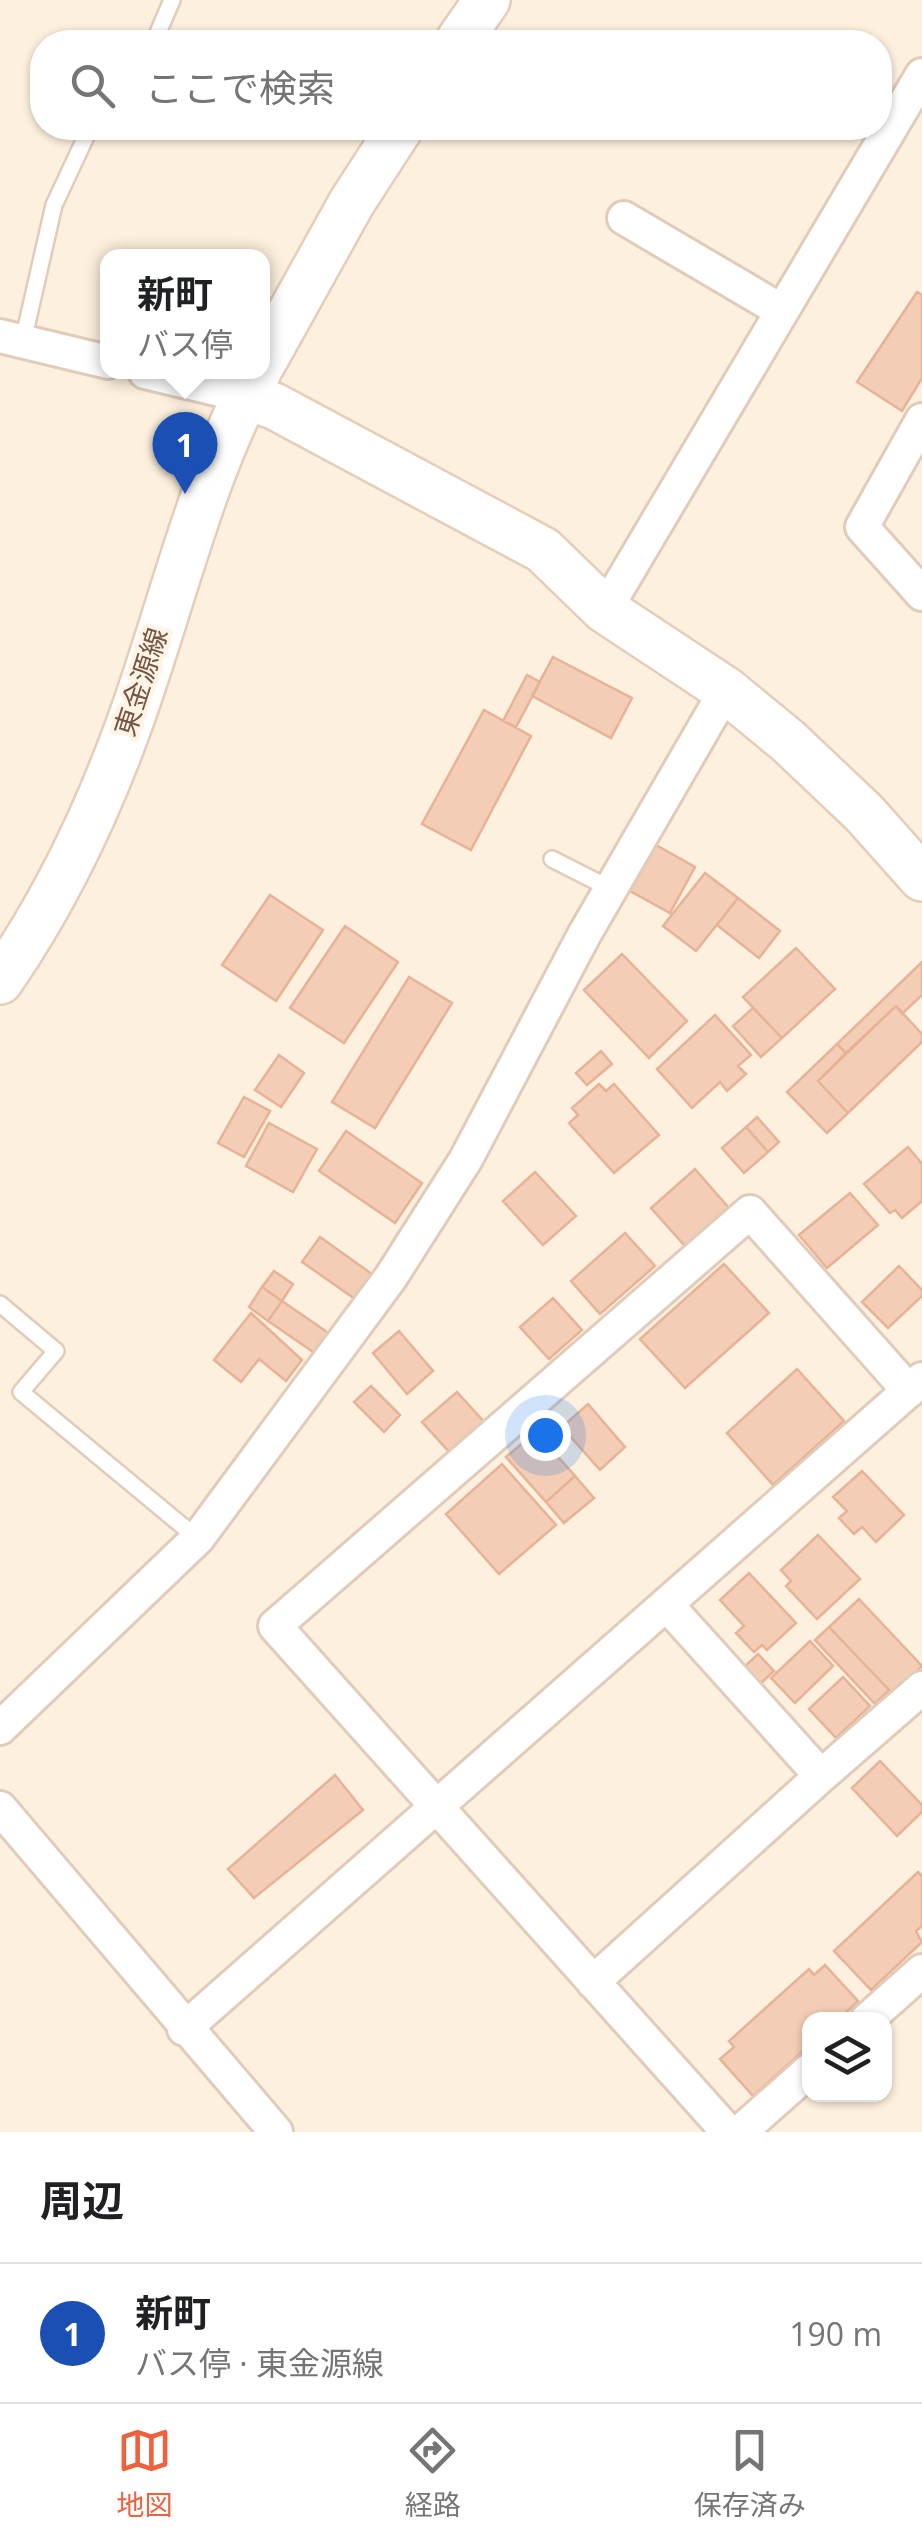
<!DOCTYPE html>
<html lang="ja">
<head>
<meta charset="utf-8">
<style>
  :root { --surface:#fff; --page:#f6f6f6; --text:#202124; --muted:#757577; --line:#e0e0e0; --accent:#ed613d }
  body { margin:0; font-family:"Open Sans","Noto Sans JP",sans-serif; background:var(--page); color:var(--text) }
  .controls { position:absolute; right:30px; bottom:30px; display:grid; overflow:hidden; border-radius:20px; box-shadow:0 2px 8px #0004 }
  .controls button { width:90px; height:90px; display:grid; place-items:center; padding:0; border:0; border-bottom:2px solid var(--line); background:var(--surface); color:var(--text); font:50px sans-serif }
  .you { position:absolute; left:545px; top:1435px; width:35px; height:35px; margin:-25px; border:8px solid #fff; border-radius:50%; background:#1a73e8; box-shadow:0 0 0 15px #1a73e833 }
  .badge { display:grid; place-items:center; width:65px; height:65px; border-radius:50%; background:var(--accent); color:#fff; font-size:32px; font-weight:700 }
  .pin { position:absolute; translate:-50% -82px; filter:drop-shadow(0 2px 5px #0008) }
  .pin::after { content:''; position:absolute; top:52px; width:35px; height:30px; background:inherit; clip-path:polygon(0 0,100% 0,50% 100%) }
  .popup { position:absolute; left:100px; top:249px; width:170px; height:130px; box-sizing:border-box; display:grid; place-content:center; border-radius:20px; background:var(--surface); filter:drop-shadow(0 2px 8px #0005); font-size:32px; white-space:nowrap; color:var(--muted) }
  .popup b { font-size:38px; color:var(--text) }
  .popup::after { content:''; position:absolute; left:50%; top:100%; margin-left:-20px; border:20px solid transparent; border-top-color:var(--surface) }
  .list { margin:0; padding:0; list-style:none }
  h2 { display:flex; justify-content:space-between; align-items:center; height:130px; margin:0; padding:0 40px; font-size:42px }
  h2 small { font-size:32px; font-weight:400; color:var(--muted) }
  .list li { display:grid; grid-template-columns:65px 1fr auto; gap:30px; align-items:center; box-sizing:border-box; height:140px; padding:0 40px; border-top:2px solid var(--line) }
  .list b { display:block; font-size:38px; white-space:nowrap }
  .list p { margin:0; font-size:32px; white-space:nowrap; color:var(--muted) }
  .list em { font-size:32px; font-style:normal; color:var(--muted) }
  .icon { flex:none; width:55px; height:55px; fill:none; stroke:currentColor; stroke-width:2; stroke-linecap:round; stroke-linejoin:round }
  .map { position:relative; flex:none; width:922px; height:2132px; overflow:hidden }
  .search { position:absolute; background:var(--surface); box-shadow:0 2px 8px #0004; left:30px; right:30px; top:30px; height:110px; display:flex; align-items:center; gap:25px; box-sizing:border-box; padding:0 35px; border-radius:40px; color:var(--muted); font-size:38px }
  .sheet { height:270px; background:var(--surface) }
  nav { display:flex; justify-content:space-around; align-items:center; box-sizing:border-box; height:140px; border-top:2px solid var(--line); background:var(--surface); font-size:28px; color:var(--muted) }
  nav a { display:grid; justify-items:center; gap:5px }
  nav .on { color:var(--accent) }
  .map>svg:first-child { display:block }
</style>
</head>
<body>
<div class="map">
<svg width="922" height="2132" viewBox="0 0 922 2132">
  <rect width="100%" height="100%" fill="#fdf0de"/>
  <!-- building -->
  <path fill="#f3cdb5" stroke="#e7b295" stroke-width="2.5" d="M917,292L922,295V378L902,411L857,382Z
    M553,657L632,698L611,738L532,696Z
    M527,675L540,682L516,727L503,721Z
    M484,710L531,736L471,850L422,824Z
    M656,845L695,867L670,913L630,891Z
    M705,873L738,898L696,951L663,926Z
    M270,895L323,930L276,1001L222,965Z
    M738,898L780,931L759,958L717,925Z
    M345,926L398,962L344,1043L290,1008Z
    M796,948L835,989L782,1038L743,997Z
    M622,954L687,1021L649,1058L584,990Z
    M922,962V995L902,1014L896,1006L846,1053L837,1044Z
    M409,977L452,1003L375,1128L332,1102Z
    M896,1006L922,1034V1042L848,1113L818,1081Z
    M753,1008L782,1038L761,1057L733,1026Z
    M715,1015L751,1055L738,1066L746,1074L727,1091L720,1082L692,1108L657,1069Z
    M837,1044L846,1053L818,1081L848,1113L827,1133L787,1092Z
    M601,1051L612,1064L587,1085L576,1073Z
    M279,1055L304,1073L281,1107L255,1090Z
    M599,1084L606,1091L614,1084L659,1135L614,1173L569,1123L578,1115L572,1108Z
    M244,1097L270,1111L244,1157L218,1143Z
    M757,1117L779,1142L768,1152L746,1127Z
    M269,1123L317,1149L293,1192L246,1166Z
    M746,1127L768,1152L744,1173L722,1148Z
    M346,1131L422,1183L395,1223L319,1171Z
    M908,1147L922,1164V1201L902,1218L895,1210L890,1213L864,1184Z
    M695,1169L729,1208L685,1246L651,1208Z
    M535,1172L576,1216L543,1245L503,1201Z
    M850,1193L878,1225L827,1268L799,1235Z
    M625,1233L655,1266L600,1314L571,1281Z
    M320,1237L376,1277L358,1301L302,1262Z
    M724,1264L769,1313L685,1388L640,1339Z
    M899,1266L922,1290V1296L888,1328L862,1302Z
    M274,1271L293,1284L282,1301L262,1287Z
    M262,1287L282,1301L268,1321L249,1307Z
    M553,1298L582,1330L549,1359L520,1327Z
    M282,1301L330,1334L316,1354L268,1321Z
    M251,1313L302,1360L286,1381L259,1359L241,1382L214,1360Z
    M399,1331L433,1371L407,1394L373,1353Z
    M797,1369L844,1421L773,1485L727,1433Z
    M371,1386L400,1415L384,1432L354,1402Z
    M457,1392L486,1424L451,1454L422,1422Z
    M588,1404L625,1447L600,1470L562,1427Z
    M536,1432L575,1476L546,1502L506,1457Z
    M502,1464L556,1525L499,1574L446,1514Z
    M862,1471L904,1515L876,1542L862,1527L854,1534L839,1518L847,1511L833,1497Z
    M575,1476L594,1498L564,1523L546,1502Z
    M818,1535L860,1579L817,1619L786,1586L791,1581L781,1570Z
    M749,1573L796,1623L767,1650L762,1645L754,1652L736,1633L744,1626L720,1600Z
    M859,1599L922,1666L894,1695L829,1627Z
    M829,1627L889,1690L875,1704L815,1640Z
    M810,1641L833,1666L795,1703L771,1678Z
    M758,1654L774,1671L757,1687L741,1670Z
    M843,1677L870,1706L836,1738L809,1709Z
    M880,1761L922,1805V1812L897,1836L852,1788Z
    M335,1775L363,1810L254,1898L228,1869Z
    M918,1872L922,1876V1926L916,1931L922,1942L871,1990L834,1951Z
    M825,1965L858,2001L838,2020H810V2045L753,2096L720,2059L734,2047L729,2041L809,1969L814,1975Z"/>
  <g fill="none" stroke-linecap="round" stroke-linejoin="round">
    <!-- lane casing -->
    <g stroke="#e1ccba" stroke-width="20">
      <path id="lane" d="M154,42L172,0
        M23,341L54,205L90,128
        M552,859L611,889
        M0,1304L56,1351L21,1392L197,1538"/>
    </g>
    <!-- street casing -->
    <g stroke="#e1ccba" stroke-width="38">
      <path id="street" d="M624,218L782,311
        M0,336L108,362
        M145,372L245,396
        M922,420L862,527L922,594
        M605,610L922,75
        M0,1728L198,1538L391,1277L466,1159L584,935L726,690
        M821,1776L922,1688
        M0,1808L276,2132
        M593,1982L821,1776L667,1605
        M867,2020L922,1971
        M184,2029L922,1379
        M728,2132L275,1626L750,1212L909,1391
        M740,2132L810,2070"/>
    </g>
    <!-- secondary casing -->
    <g stroke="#e6cdb8" stroke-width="50">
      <path id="secondary" d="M458,42L487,0
        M262,364L352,202L400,128
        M245,396L274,406L543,550L605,610L726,690L788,741L864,813L922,878
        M0,981C54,903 98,811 130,722C172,606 199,481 258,372"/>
    </g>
    <!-- lane -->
    <use href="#lane" stroke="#fff" stroke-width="15"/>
    <!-- street -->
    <use href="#street" stroke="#fff" stroke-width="32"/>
    <!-- secondary -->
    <use href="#secondary" stroke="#fff" stroke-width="45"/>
  </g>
  <g text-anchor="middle" stroke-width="9" stroke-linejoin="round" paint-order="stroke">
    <!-- street labels -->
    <g font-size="28" fill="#745546" stroke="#fff4e5">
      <text transform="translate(141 682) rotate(-72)" y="10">東金源線</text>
    </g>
  </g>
</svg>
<div class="controls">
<button><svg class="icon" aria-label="layers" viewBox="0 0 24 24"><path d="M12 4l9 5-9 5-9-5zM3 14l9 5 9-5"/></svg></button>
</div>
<div class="you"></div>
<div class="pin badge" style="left:185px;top:494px;background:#1a4fb4">1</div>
<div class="popup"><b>新町</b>バス停</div>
<div class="search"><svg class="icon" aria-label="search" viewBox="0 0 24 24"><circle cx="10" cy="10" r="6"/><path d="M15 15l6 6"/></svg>ここで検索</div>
</div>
<section class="sheet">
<h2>周辺<small></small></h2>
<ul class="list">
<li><span class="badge" style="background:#1a4fb4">1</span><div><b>新町</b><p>バス停 · 東金源線</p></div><em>190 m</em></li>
</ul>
</section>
<nav>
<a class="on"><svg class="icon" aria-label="map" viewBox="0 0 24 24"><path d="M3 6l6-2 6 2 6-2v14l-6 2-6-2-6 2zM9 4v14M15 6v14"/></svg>地図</a>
<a><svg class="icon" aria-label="directions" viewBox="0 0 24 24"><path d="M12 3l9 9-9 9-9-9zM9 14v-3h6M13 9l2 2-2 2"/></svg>経路</a>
<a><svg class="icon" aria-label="saved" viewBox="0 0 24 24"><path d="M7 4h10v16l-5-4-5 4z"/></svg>保存済み</a>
</nav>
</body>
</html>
